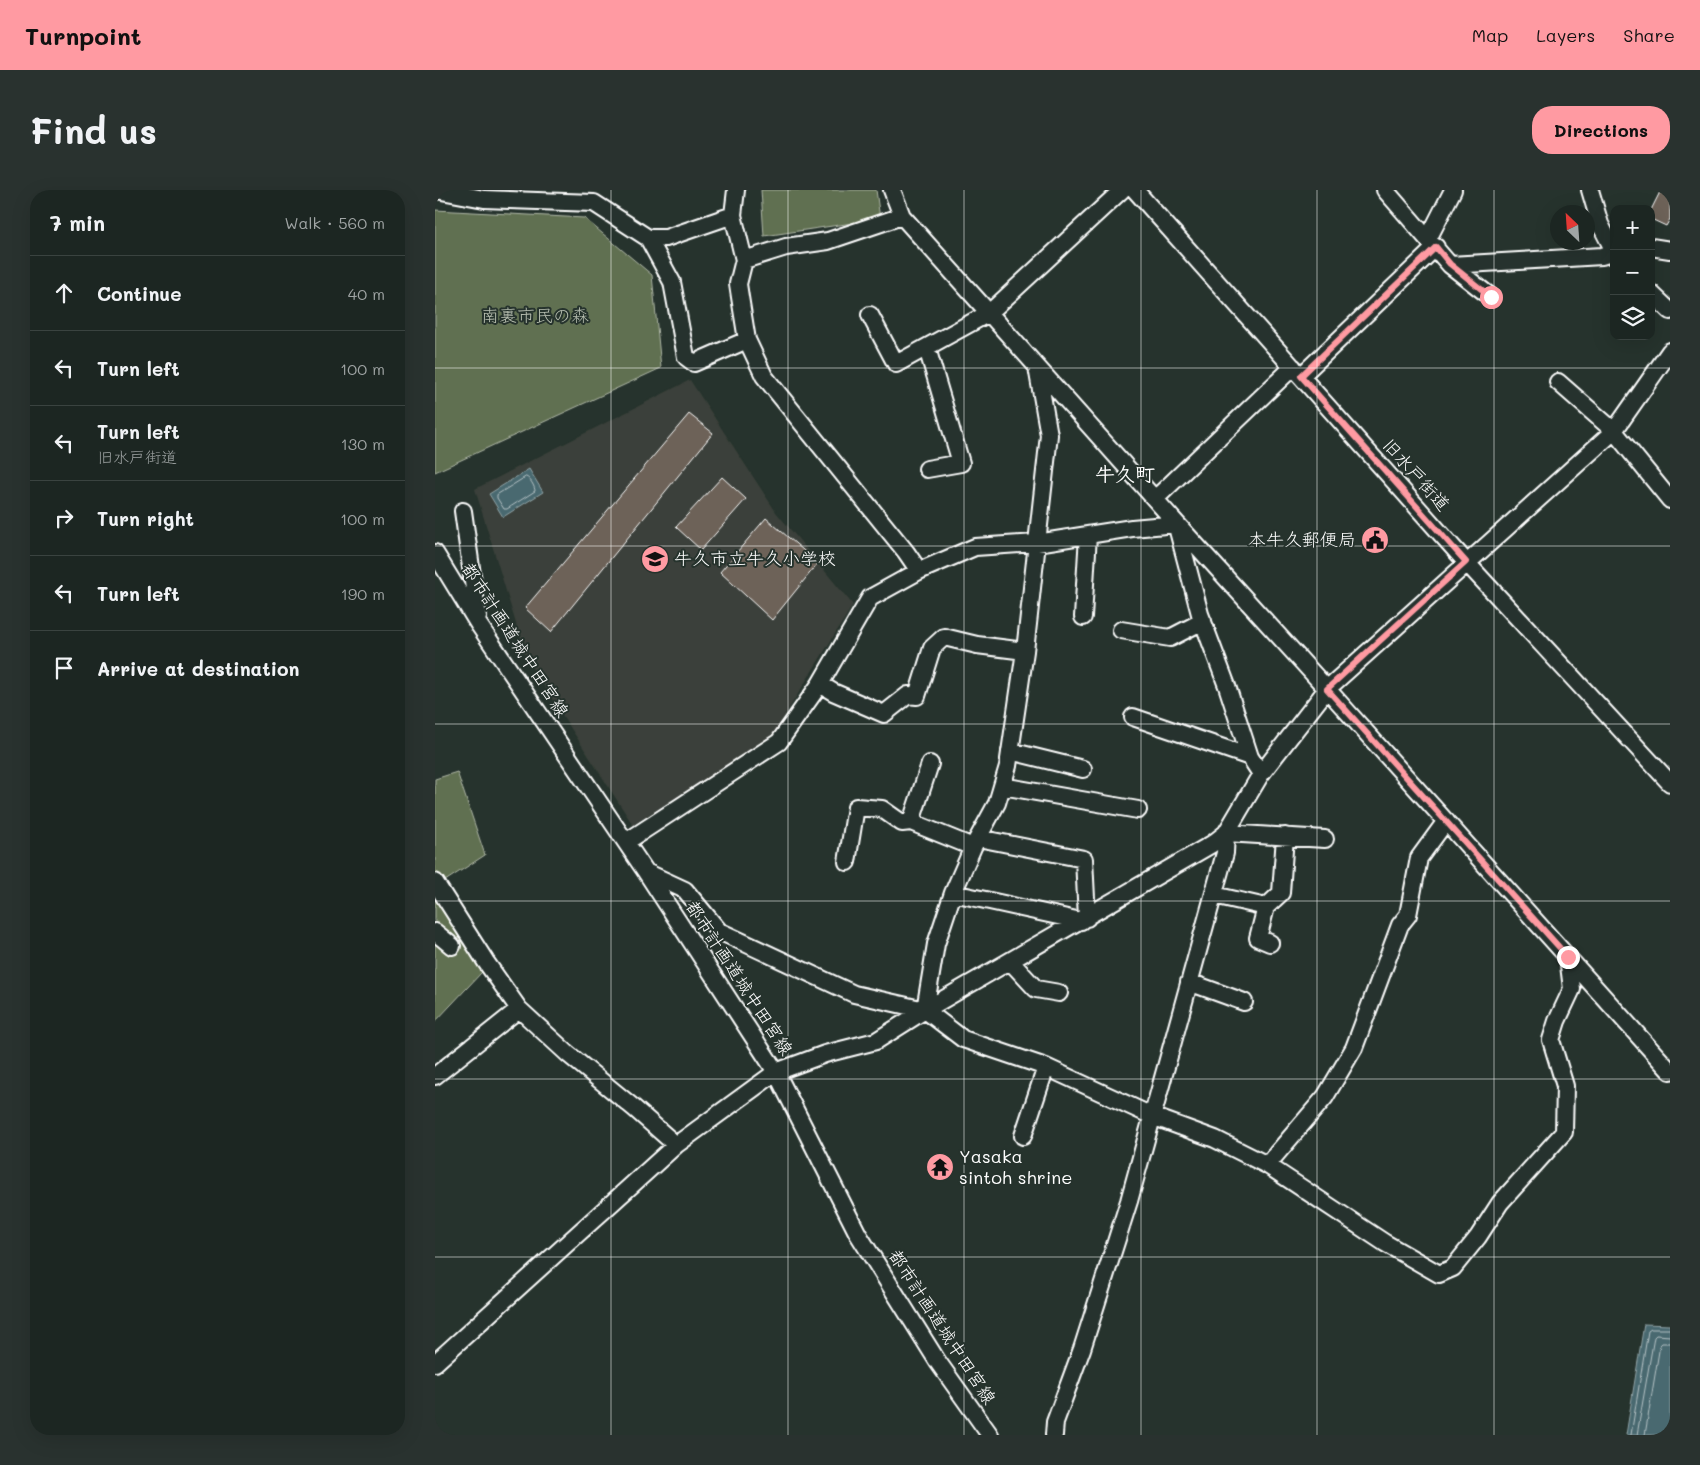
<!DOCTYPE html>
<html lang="en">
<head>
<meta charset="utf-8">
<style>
  :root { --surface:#1c2622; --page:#29322f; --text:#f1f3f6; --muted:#a0a5a5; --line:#3a4340; --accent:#ff9aa2 }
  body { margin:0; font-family:Mali,"Klee One",sans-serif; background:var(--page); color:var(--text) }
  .controls { position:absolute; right:15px; top:15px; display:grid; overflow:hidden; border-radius:10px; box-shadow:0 5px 20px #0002 }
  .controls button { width:45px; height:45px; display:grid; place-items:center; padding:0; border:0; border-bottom:1px solid var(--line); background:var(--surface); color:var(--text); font:25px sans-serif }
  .compass { position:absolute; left:1115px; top:15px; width:45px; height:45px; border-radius:50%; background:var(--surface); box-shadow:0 5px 20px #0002; rotate:335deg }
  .stop { position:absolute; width:15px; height:15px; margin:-11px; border:4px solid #ff9aa2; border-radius:50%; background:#fff }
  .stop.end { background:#ff9aa2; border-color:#fff; box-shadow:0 1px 5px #0008 }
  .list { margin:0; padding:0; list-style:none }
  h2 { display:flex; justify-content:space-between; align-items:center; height:65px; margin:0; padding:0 20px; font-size:21px }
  h2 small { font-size:16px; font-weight:400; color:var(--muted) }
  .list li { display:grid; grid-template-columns:32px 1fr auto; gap:15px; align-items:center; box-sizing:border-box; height:75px; padding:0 20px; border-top:1px solid var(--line) }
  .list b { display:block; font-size:19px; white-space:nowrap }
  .list p { margin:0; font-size:16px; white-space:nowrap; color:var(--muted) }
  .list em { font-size:16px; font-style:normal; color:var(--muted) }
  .icon { flex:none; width:28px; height:28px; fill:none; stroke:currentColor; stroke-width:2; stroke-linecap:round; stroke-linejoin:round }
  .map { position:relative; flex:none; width:1235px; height:1245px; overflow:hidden; border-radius:20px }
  header { display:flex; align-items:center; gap:30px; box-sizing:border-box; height:70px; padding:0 25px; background:var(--accent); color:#111 }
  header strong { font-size:24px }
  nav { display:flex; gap:28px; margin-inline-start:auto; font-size:18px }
  .intro { display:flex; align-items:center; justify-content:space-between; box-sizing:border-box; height:120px; padding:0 30px }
  h1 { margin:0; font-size:35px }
  .button { padding:12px 22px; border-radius:20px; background:var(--accent); color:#111; font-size:18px; font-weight:700 }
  main { display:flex; gap:30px; padding:0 30px }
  aside { flex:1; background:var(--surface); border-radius:20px; box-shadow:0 5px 20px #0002 }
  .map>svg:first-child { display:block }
</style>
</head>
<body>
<header>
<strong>Turnpoint</strong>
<nav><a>Map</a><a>Layers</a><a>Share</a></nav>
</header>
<div class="intro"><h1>Find us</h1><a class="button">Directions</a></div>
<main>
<aside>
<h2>7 min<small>Walk · 560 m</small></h2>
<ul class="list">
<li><svg class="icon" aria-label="ahead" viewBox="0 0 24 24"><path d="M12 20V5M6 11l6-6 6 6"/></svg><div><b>Continue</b></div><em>40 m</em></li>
<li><svg class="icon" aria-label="left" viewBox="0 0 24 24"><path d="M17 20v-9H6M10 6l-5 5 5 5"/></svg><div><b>Turn left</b></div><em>100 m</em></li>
<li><svg class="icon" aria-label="left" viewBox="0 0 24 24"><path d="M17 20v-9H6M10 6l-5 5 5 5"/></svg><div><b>Turn left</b><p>旧水戸街道</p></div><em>130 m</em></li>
<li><svg class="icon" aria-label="right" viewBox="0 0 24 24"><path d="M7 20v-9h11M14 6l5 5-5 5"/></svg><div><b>Turn right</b></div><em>100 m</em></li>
<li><svg class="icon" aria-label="left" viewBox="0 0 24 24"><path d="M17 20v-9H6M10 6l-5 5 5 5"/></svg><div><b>Turn left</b></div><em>190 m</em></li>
<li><svg class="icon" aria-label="arrive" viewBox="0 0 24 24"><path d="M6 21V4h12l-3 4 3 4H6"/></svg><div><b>Arrive at destination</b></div></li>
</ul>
</aside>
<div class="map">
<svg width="1235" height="1245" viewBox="0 0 1235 1245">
  <rect width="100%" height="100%" fill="#26332d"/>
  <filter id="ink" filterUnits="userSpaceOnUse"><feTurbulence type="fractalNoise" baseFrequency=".02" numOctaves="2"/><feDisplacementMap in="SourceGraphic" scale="10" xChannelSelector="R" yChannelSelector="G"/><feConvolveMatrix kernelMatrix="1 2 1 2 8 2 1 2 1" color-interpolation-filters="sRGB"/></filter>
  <g filter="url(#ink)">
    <!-- built -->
    <path fill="#3b413a" d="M255,190L341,322L418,415L337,546L198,635L92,470L40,299Z"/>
    <!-- green -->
    <path fill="#617051" stroke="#b0b8a8" d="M326,0H441L445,29L329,46Z
      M0,20L149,28L217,85L226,178L0,282Z
      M22,582L50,665L7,693L0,683V589Z
      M0,709L47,782L0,832Z"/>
    <!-- water -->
    <path fill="#496970" stroke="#92a5a9" d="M94,279L108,302L68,327L54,304Z
      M1209,1134L1235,1135V1245H1191Z"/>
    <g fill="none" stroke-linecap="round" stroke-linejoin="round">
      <!-- shore -->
      <path stroke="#b6c3c6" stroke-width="1" d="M91,287C95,288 100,297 100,301L72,319H69L62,308V305Z
        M1196,1245L1213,1141L1216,1139H1235
        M1202,1245L1219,1147L1221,1145L1235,1146
        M1210,1245L1225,1155L1227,1153H1235"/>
    </g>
    <!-- building -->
    <path fill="#6d6259" stroke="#fff" d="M1226,0H1235V29L1231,36L1216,29V20Z
      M254,224L278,243L116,442L90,418Z
      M287,287L311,309L266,360L241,337Z
      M331,328L383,373L337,430L285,382Z"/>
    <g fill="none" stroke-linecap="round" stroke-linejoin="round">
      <!-- minor casing -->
      <g stroke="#fff" stroke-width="20">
        <path id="minor" d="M1,0L49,9L159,13L213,48L237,92L251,167L259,173L312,150
          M301,0L298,25L309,70L303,94L305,107L312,150L329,186L471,362L484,381
          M687,0L554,123L742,334L892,499L1235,881
          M700,0L1031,372L1235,593
          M950,0L1015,75L1056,107
          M1155,0L1165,34L1179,61
          M213,48H231L298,25
          M993,49L1018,0
          M1216,57L1235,60
          M309,70L351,57L393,51L467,26
          M1015,75L1167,66L1179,62
          M1216,103L1235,121
          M435,125L461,174L554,123L467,26L457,0
          M492,158L526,273L492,279
          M866,186L1001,57
          M1123,192L1179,241L1235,310
          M720,309L858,177
          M28,321L43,427
          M742,337L765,424L792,496L815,567L826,584
          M0,363L44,435L211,682L341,882L423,1044L503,1172L555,1245
          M648,427L653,345
          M686,440L735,448L768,431
          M385,494L398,502L449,524L473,505L482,506L497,458L509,447L542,455L590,461
          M698,527L815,567
          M575,561L648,579
          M567,596L703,620
          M476,632L495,574
          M791,643L890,649
          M543,648L649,669L652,728
          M191,652L344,552L385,494L435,408L484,381L540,357L602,353L697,338L742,334
          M412,672L421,617L447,619L467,633L476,632L538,657
          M211,682L250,700L284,741L419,804L490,820L528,849L611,877L717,926L780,949L832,975L950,1053L1004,1084L1018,1078L1043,1047L1065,1013L1129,942L1130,896L1116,850L1122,831L1137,799L1133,767
          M0,692L51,772L84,819L133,864L199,918L241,955
          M518,703L646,731
          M779,705L831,717
          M0,742L17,756
          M835,753L823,748L831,717L846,703L850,646
          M575,771L601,799L624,803
          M754,792L809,812
          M490,820L501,754L518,703L538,657L562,613L573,576L590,461L614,245L602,177
          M0,886L84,819
          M588,946L611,877
          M832,975L890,907L919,858L965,735L973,725L984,668L1011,631
          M0,1173L241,955L341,882L390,864L441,851L490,820L777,654L791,643L826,584L892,499L1179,241L1235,161
          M619,1245L620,1232L647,1159L694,1011L790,663L791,643"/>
      </g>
      <!-- minor -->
      <use href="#minor" stroke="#26332d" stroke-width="16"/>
    </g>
  </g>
  <g fill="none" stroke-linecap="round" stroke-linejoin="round" filter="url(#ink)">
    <!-- route -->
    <path stroke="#ff9aa2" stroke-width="6" d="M1056,107L1015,74L1001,57L866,186L1031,372L892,499L1133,767"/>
  </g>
  <!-- grid -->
  <path fill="none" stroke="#fff" stroke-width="1" stroke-opacity="0.55" d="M176,0V1245M353,0V1245M529,0V1245M706,0V1245M882,0V1245M1059,0V1245M0,178H1235M0,356H1235M0,534H1235M0,711H1235M0,889H1235M0,1067H1235"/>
  <!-- icons -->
  <defs>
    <g id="civic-disc" transform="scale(1.4375)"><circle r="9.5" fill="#ff9aa2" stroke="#26332d"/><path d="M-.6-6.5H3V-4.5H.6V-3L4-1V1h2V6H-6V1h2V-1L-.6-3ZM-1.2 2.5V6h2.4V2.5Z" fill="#111"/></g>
    <g id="school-disc" transform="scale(1.4375)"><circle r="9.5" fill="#ff9aa2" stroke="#26332d"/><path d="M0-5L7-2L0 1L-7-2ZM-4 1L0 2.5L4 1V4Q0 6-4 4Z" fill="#111"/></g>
    <g id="temple-disc" transform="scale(1.4375)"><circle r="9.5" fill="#ff9aa2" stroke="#26332d"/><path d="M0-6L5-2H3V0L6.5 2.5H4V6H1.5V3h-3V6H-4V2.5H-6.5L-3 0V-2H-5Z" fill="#111"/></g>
  </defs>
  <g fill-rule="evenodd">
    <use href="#civic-disc" x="940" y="350"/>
    <use href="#school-disc" x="220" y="369"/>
    <use href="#temple-disc" x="505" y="977"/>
  </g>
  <g text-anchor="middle" stroke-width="4" stroke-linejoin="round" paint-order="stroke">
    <!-- park labels -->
    <g font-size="18" fill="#b8bfb1" stroke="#26332d">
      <text x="100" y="132">南裏市民の森</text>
    </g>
    <!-- street labels -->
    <g font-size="18" fill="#fff" stroke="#26332d">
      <text transform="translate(981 285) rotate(48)" y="6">旧水戸街道</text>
      <text transform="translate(80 450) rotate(57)" y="6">都市計画道城中田宮線</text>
      <text transform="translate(304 788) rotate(57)" y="6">都市計画道城中田宮線</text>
      <text transform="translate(507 1137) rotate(57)" y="6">都市計画道城中田宮線</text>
    </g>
    <!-- poi labels -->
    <g font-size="18" fill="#fff" stroke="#26332d" text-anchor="start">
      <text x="921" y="356" text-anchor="end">本牛久郵便局</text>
      <text x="239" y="375">牛久市立牛久小学校</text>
      <text x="524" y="973">Yasaka<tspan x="524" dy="21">sintoh shrine</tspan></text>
    </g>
    <!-- quarter labels -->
    <g font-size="20" font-weight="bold" fill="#fff" stroke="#26332d">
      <text x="690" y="291">牛久町</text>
    </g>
  </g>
</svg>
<div class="controls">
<button>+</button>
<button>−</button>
<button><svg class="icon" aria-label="layers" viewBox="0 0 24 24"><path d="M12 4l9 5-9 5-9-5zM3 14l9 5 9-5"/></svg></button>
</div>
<svg class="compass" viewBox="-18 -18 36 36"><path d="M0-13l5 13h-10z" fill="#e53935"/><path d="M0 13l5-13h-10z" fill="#a0a5a5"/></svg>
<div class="stop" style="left:1056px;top:107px"></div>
<div class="stop end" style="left:1133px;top:767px"></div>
</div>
</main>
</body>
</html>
